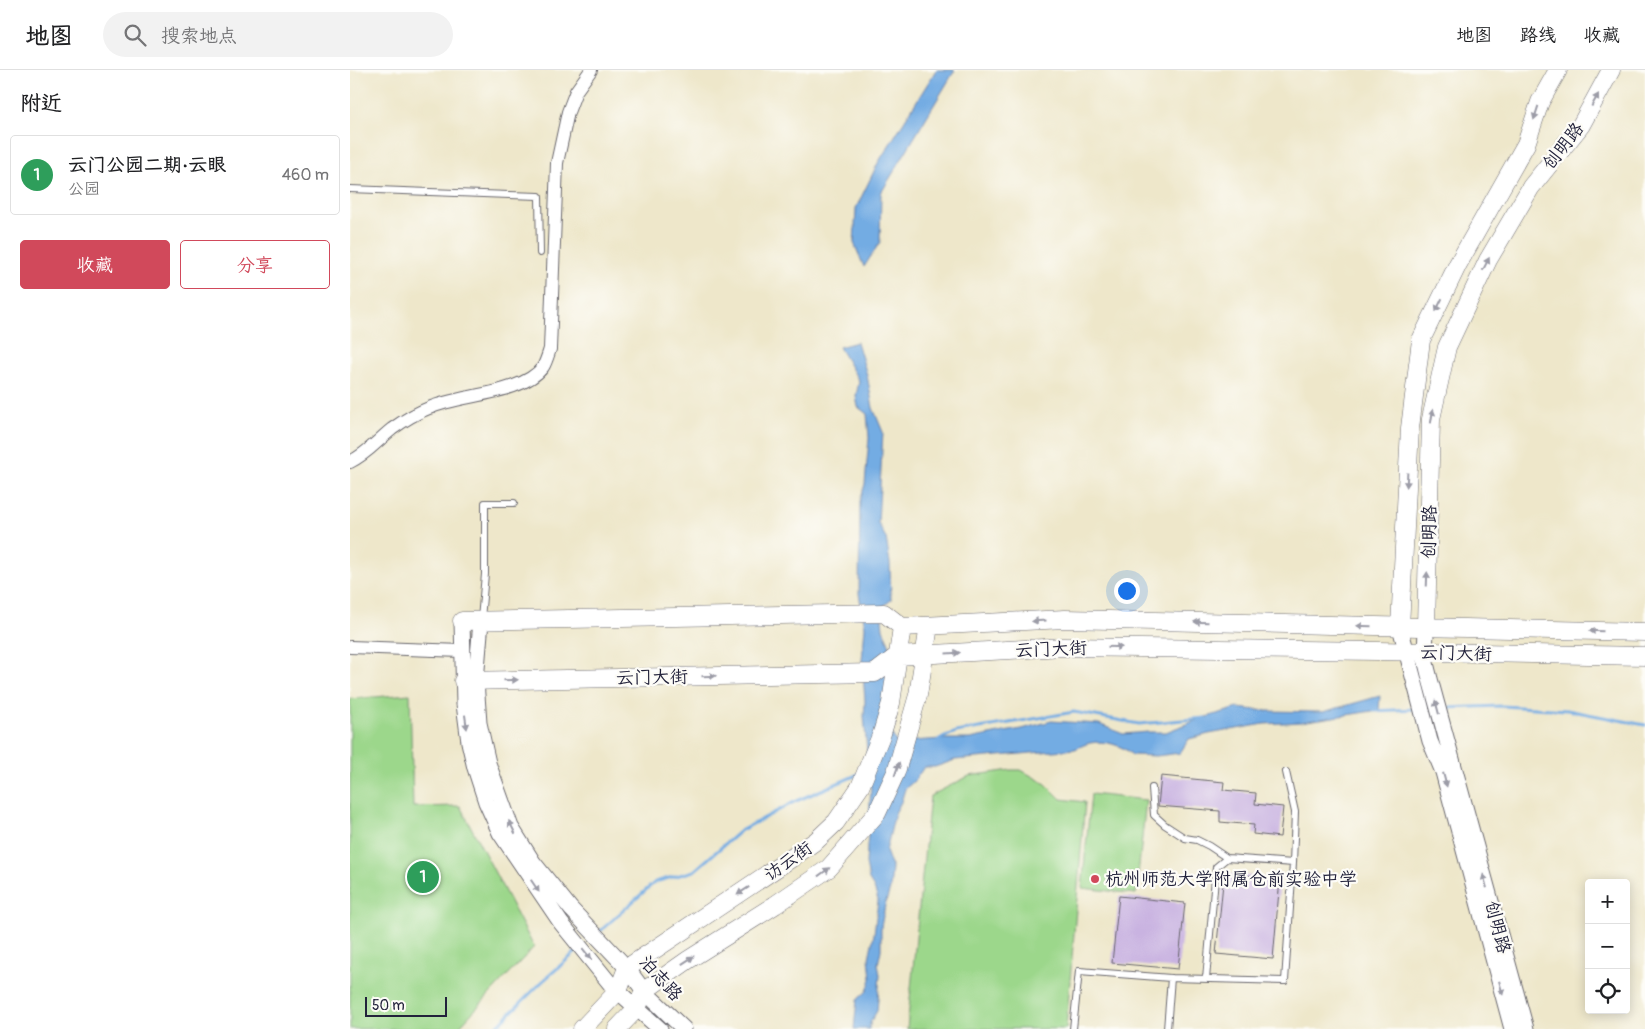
<!DOCTYPE html>
<html lang="zh">
<head>
<meta charset="utf-8">
<style>
  :root { --surface:#fff; --page:#f2f2f2; --text:#202124; --muted:#757577; --line:#e0e0e0; --accent:#d1495b }
  body { margin:0; font-family:Pangolin,"LXGW WenKai TC",sans-serif; background:var(--page); color:var(--text) }
  .controls { position:absolute; right:15px; bottom:15px; display:grid; overflow:hidden; border-radius:5px; box-shadow:0 2px 12px #0003 }
  .controls button { width:45px; height:45px; display:grid; place-items:center; padding:0; border:0; border-bottom:1px solid var(--line); background:var(--surface); color:var(--text); font:25px sans-serif }
  .scale { position:absolute; left:15px; bottom:12px; width:82px; box-sizing:border-box; padding-left:5px; border:2px solid #22223b; border-top:0; font-size:14px; line-height:18px; white-space:nowrap; color:#22223b; -webkit-text-stroke:4px #fdfcf7; paint-order:stroke }
  .you { position:absolute; left:776px; top:520px; width:18px; height:18px; margin:-12px; border:4px solid #fff; border-radius:50%; background:#1a73e8; box-shadow:0 0 0 8px #1a73e833 }
  .badge { display:grid; place-items:center; width:32px; height:32px; border-radius:50%; background:var(--accent); color:#fff; font-size:16px; font-weight:700 }
  .pin { position:absolute; translate:-50% -50%; border:2px solid #fff; box-shadow:0 1px 5px #0006 }
  .list { margin:0; padding:0; list-style:none }
  h2 { display:flex; justify-content:space-between; align-items:center; height:65px; margin:0; padding:0 20px; font-size:21px }
  h2 small { font-size:16px; font-weight:400; color:var(--muted) }
  .list li { display:grid; grid-template-columns:32px 1fr auto; gap:15px; align-items:center; box-sizing:border-box; height:80px; margin:0 10px 10px; padding:0 10px; border:1px solid var(--line); border-radius:5px }
  .list b { display:block; font-size:19px; white-space:nowrap }
  .list p { margin:0; font-size:16px; white-space:nowrap; color:var(--muted) }
  .list em { font-size:16px; font-style:normal; color:var(--muted) }
  .actions { display:flex; gap:10px; padding:15px 20px }
  .actions a { flex:1; padding:11px 0; border:1px solid var(--accent); border-radius:5px; text-align:center; font-size:18px; color:var(--accent) }
  .actions .main { background:var(--accent); color:#fff }
  .icon { flex:none; width:28px; height:28px; fill:none; stroke:currentColor; stroke-width:2; stroke-linecap:round; stroke-linejoin:round }
  .map { position:relative; flex:none; width:1295px; height:959px; overflow:hidden }
  header { display:flex; align-items:center; gap:30px; box-sizing:border-box; height:70px; padding:0 25px; background:var(--surface); border-bottom:1px solid var(--line) }
  header strong { font-size:24px }
  nav { display:flex; gap:28px; margin-inline-start:auto; font-size:18px }
  .search { width:350px; height:45px; background:var(--page); display:flex; align-items:center; gap:12px; box-sizing:border-box; padding:0 18px; border-radius:28px; color:var(--muted); font-size:19px }
  main { display:flex }
  aside { flex:1; background:var(--surface) }
  .map>svg:first-child { display:block }
</style>
</head>
<body>
<header>
<strong>地图</strong>
<div class="search"><svg class="icon" aria-label="search" viewBox="0 0 24 24"><circle cx="10" cy="10" r="6"/><path d="M15 15l6 6"/></svg>搜索地点</div>
<nav><a>地图</a><a>路线</a><a>收藏</a></nav>
</header>
<main>
<aside>
<h2>附近<small></small></h2>
<ul class="list">
<li><span class="badge" style="background:#2e9e5b">1</span><div><b>云门公园二期·云眼</b><p>公园</p></div><em>460 m</em></li>
</ul>
<div class="actions"><a class="main">收藏</a><a>分享</a></div>
</aside>
<div class="map">
<svg width="1295" height="959" viewBox="0 0 1295 959">
  <rect width="100%" height="100%" fill="#fdfcf7"/>
  <filter id="ink" filterUnits="userSpaceOnUse"><feTurbulence type="fractalNoise" baseFrequency=".02" numOctaves="2"/><feDisplacementMap in="SourceGraphic" scale="10" xChannelSelector="R" yChannelSelector="G"/><feConvolveMatrix kernelMatrix="1 2 1 2 8 2 1 2 1" color-interpolation-filters="sRGB"/></filter>
  <filter id="wash" filterUnits="userSpaceOnUse"><feTurbulence type="fractalNoise" baseFrequency=".0096" numOctaves="4" result="noise"/><feDisplacementMap in="SourceGraphic" scale="20" xChannelSelector="R" yChannelSelector="G"/><feGaussianBlur stdDeviation="1.12" result="paint"/><feColorMatrix in="noise" values="0 0 0 0 0 0 0 0 0 0 0 0 0 0 0 0 0 1.4 0 .05"/><feComposite in="paint" operator="in"/></filter>
  <g filter="url(#wash)">
    <rect width="100%" height="100%" fill="#eee7ca"/>
    <!-- green -->
    <path fill="#9cd78b" stroke="#5f7c63" d="M60,624L63,737L110,736L184,877L107,959H0V629Z
      M661,700H671L696,714L711,729L735,732L716,959H557L580,726L619,706Z
      M741,724L796,730L786,824L732,818Z"/>
    <!-- water -->
    <path fill="#73ace3" stroke="#4a678f" d="M586,0H605L531,123L530,172L514,197L504,173L506,138L528,93Z
      M507,272L517,305L523,338L533,362L528,453L536,468L540,493L541,530L531,538L533,559L540,576L536,624L541,662L546,672L592,669H620L654,662L672,659L701,651L749,654L773,664L798,662H816L849,649L888,638L917,641L973,642L1030,626L1029,640L951,652L914,654L859,664L839,669L830,683L806,686L782,685C773,675 754,670 740,673C735,674 730,677 725,679L605,690L585,697H574L565,710L555,719L551,732L545,743L536,781L542,798L540,819L535,835L531,857V880L528,894L530,905L527,941L521,951L519,959H504L507,930L517,921L521,909L519,888L524,864L528,830L524,818L519,810L516,793L521,717L516,699L517,682L514,646L515,631L512,590L515,557L509,524L510,431L515,414L519,368L517,344L508,337L506,326L509,311L489,277Z"/>
    <g fill="none" stroke-linecap="round" stroke-linejoin="round">
      <!-- stream -->
      <path stroke="#73ace3" stroke-width="3" d="M1094,638L1152,636L1217,640L1295,655
        M1024,641L1067,639
        M588,670L606,662L724,642L789,654L855,648
        M249,862L305,812L344,801L390,761L446,731L509,704
        M144,959L194,910L227,881"/>
    </g>
    <g id="blocks">
      <!-- building -->
      <path fill="#c9b3e1" d="M811,706L874,712L873,720L906,723L905,734L933,737L930,767L903,764L904,755L870,752V741L808,736Z
        M874,803L930,809L923,889L866,884Z
        M769,826L835,833L828,899L762,893Z"/>
    </g>
  </g>
  <g filter="url(#ink)">
    <use href="#blocks" fill-opacity="0" stroke="#69676d" stroke-width="1"/>
    <g fill="none" stroke-linecap="round" stroke-linejoin="round">
      <!-- service casing -->
      <g stroke="#69676d" stroke-width="8">
        <path id="service" d="M0,119L189,126L190,183
          M131,549L135,504V433H164
          M936,702L945,742L943,793
          M802,718L804,745L815,755L835,768L847,770L859,776L877,788
          M821,908L935,911L943,793L877,788L866,797L856,909
          M723,959L729,901L821,908L817,959"/>
      </g>
      <!-- minor casing -->
      <g stroke="#69676d" stroke-width="14">
        <path id="minor" d="M0,392C17,384 27,371 42,359C53,351 66,343 79,338C110,324 172,325 193,297C196,292 198,285 200,279L207,93L218,42L226,21L241,0
          M0,577L112,581"/>
      </g>
      <!-- tertiary casing -->
      <g stroke="#69676d" stroke-width="17">
        <path id="tertiary" d="M112,551L114,634L119,672L125,698L136,732L150,763L211,853L262,916L310,959
          M131,551L126,611L129,653L138,693L161,757L183,792L221,839L277,898L294,921L334,959
          M1050,557L1080,671L1093,702L1162,959
          M1076,557L1075,589L1080,609L1176,959"/>
      </g>
      <!-- secondary casing -->
      <g stroke="#69676d" stroke-width="19">
        <path id="secondary" d="M112,551L534,543L552,557L715,549L1295,562
          M1050,557L1060,358L1071,270L1108,194L1176,74L1190,32L1208,0
          M1076,557L1081,349L1097,277L1138,190L1181,117L1231,55L1261,0
          M113,611L525,603L547,586L713,577L1027,581L1295,586
          M232,959L268,921L277,898L443,787L467,770L486,752L510,717L532,663L541,633L552,557
          M267,959L287,938L294,921L338,890L425,835L479,798L527,743L546,702L568,625L579,556"/>
      </g>
      <!-- service -->
      <use href="#service" stroke="#fff" stroke-width="6"/>
      <!-- minor -->
      <use href="#minor" stroke="#fff" stroke-width="12"/>
      <!-- tertiary -->
      <use href="#tertiary" stroke="#fff" stroke-width="15"/>
      <!-- secondary -->
      <use href="#secondary" stroke="#fff" stroke-width="18"/>
    </g>
    <!-- one-way arrows -->
    <defs><path id="oneway-solid" d="M-6-.8H1V-3.2L6.5 0L1 3.2V.8H-6Z" transform="scale(1.25)"/></defs>
    <g fill="#9c9ca7">
      <use href="#oneway-solid" transform="translate(1245 30) rotate(-61)"/>
      <use href="#oneway-solid" transform="translate(1186 43) rotate(108)"/>
      <use href="#oneway-solid" transform="translate(1136 194) rotate(-63)"/>
      <use href="#oneway-solid" transform="translate(1089 235) rotate(116)"/>
      <use href="#oneway-solid" transform="translate(1082 346) rotate(-81)"/>
      <use href="#oneway-solid" transform="translate(1057 410) rotate(93)"/>
      <use href="#oneway-solid" transform="translate(1077 509) rotate(-88)"/>
      <use href="#oneway-solid" transform="translate(689 551) rotate(177)"/>
      <use href="#oneway-solid" transform="translate(851 552) rotate(-179)"/>
      <use href="#oneway-solid" transform="translate(1014 556) rotate(-179)"/>
      <use href="#oneway-solid" transform="translate(1246 561) rotate(-179)"/>
      <use href="#oneway-solid" transform="translate(765 577) rotate(1)"/>
      <use href="#oneway-solid" transform="translate(603 583) rotate(-3)"/>
      <use href="#oneway-solid" transform="translate(359 606) rotate(-1)"/>
      <use href="#oneway-solid" transform="translate(161 610) rotate(-1)"/>
      <use href="#oneway-solid" transform="translate(1087 637) rotate(-105)"/>
      <use href="#oneway-solid" transform="translate(116 652) rotate(82)"/>
      <use href="#oneway-solid" transform="translate(547 699) rotate(-71)"/>
      <use href="#oneway-solid" transform="translate(1095 710) rotate(75)"/>
      <use href="#oneway-solid" transform="translate(162 757) rotate(-117)"/>
      <use href="#oneway-solid" transform="translate(474 802) rotate(-36)"/>
      <use href="#oneway-solid" transform="translate(1135 811) rotate(-105)"/>
      <use href="#oneway-solid" transform="translate(185 816) rotate(56)"/>
      <use href="#oneway-solid" transform="translate(393 821) rotate(146)"/>
      <use href="#oneway-solid" transform="translate(237 884) rotate(51)"/>
      <use href="#oneway-solid" transform="translate(338 890) rotate(-34)"/>
      <use href="#oneway-solid" transform="translate(1151 918) rotate(75)"/>
    </g>
  </g>
  <!-- markers -->
  <circle fill="#d1495b" stroke="#fdfcf7" stroke-width="2" cx="745" cy="809" r="5"/>
  <g text-anchor="middle" stroke-width="4.5" stroke-linejoin="round" paint-order="stroke">
    <!-- street labels -->
    <g font-size="18" fill="#22223b" stroke="#fdfcf7">
      <text transform="translate(1213 76) rotate(-52)" y="6">创明路</text>
      <text transform="translate(1079 462) rotate(-89)" y="6">创明路</text>
      <text transform="translate(701 579) rotate(-2)" y="6">云门大街</text>
      <text transform="translate(1106 583) rotate(2)" y="6">云门大街</text>
      <text transform="translate(302 607) rotate(-1)" y="6">云门大街</text>
      <text transform="translate(438 791) rotate(-35)" y="6">访云街</text>
      <text transform="translate(1148 857) rotate(75)" y="6">创明路</text>
      <text transform="translate(311 908) rotate(48)" y="6">泊志路</text>
    </g>
    <!-- poi labels -->
    <g font-size="18" fill="#22223b" stroke="#fdfcf7" text-anchor="start">
      <text x="755" y="815">杭州师范大学附属仓前实验中学</text>
    </g>
  </g>
</svg>
<div class="controls">
<button>+</button>
<button>−</button>
<button><svg class="icon" aria-label="locate" viewBox="0 0 24 24"><circle cx="12" cy="12" r="6"/><path d="M12 2v4M12 18v4M2 12h4M18 12h4"/></svg></button>
</div>
<div class="scale">50 m</div>
<div class="you"></div>
<div class="pin badge" style="left:73px;top:807px;background:#2e9e5b">1</div>
</div>
</main>
</body>
</html>
